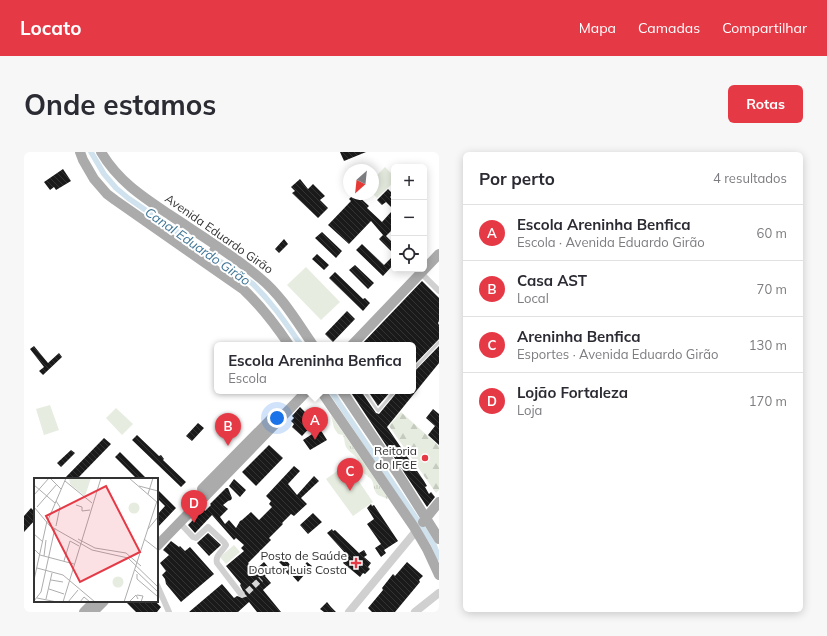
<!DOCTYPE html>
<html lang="pt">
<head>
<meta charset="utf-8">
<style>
  :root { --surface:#fff; --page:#f7f7f7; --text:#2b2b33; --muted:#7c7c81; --line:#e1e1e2; --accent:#e63946 }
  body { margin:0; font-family:Mulish,sans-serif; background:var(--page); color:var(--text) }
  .controls { position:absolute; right:12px; top:12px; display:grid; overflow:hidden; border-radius:6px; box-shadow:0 2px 10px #0003 }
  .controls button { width:36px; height:36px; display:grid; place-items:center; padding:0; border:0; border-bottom:1px solid var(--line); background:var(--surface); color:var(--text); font:20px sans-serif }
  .compass { position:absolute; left:319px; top:12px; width:36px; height:36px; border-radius:50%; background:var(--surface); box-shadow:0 2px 10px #0003; rotate:207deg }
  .you { position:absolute; left:253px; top:266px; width:14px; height:14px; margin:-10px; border:3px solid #fff; border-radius:50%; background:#1a73e8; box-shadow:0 0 0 6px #1a73e833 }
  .badge { display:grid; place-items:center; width:26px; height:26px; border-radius:50%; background:var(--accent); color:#fff; font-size:13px; font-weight:700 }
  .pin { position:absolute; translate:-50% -33px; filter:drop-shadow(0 1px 2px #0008) }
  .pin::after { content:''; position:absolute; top:21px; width:14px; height:12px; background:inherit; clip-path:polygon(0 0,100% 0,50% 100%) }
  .popup { position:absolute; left:190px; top:190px; width:202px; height:52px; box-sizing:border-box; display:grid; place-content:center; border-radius:6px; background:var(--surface); filter:drop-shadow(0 1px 3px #0005); font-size:13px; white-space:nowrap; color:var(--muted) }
  .popup b { font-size:15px; color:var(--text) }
  .popup::after { content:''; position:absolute; left:50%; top:100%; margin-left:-8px; border:8px solid transparent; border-top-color:var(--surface) }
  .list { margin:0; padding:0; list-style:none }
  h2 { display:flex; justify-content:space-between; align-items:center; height:52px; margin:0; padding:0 16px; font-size:17px }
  h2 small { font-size:13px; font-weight:400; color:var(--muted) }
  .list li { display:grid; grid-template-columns:26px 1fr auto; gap:12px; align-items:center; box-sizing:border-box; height:56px; padding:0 16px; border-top:1px solid var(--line) }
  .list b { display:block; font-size:15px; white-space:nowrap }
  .list p { margin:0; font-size:13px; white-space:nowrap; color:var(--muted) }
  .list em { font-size:13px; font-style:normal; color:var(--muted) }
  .icon { flex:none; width:22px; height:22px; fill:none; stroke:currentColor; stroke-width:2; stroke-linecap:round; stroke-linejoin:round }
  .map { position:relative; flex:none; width:415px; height:460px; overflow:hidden; border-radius:6px }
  header { display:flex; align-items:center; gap:24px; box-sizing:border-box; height:56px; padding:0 20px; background:var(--accent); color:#fff }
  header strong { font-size:19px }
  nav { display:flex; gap:22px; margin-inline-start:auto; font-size:14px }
  .intro { display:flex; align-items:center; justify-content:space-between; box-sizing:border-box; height:96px; padding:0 24px }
  h1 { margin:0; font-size:28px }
  .button { padding:10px 18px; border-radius:6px; background:var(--accent); color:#fff; font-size:14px; font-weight:700 }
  main { display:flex; gap:24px; padding:0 24px }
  aside { flex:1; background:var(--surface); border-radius:6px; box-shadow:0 2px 10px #0003 }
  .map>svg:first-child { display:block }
</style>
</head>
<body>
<header>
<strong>Locato</strong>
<nav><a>Mapa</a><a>Camadas</a><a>Compartilhar</a></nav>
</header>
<div class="intro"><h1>Onde estamos</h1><a class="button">Rotas</a></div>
<main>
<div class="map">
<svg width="415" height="460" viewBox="0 0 415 460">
  <defs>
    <pattern id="grass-tufts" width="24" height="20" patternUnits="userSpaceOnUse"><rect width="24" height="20" fill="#e6ecdf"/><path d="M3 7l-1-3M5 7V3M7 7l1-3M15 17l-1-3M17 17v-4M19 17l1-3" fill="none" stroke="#c6cbc0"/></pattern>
    <pattern id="forest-firs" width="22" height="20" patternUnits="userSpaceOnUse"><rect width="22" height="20" fill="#e6ecdf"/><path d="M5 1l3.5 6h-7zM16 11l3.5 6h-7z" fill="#c6cbc0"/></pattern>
    <pattern id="building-back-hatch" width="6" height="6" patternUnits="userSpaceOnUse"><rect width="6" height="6" fill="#1a1a1a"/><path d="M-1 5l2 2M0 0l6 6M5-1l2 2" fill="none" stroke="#333"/></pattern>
  </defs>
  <rect width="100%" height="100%" fill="#fff"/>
  <!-- grass -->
  <path fill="url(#grass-tufts)" d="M307,263L364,346L363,347C360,345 356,344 354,343C348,338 351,330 346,326C342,322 339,322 335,315C334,312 335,309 333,306C330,302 326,301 322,295C320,291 321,287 319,283L314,282L310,276Z"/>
  <!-- forest -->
  <path fill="url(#forest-firs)" d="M377,260L415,294V338L412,341L365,274Z"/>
  <!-- pitch -->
  <path fill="#e6ecdf" d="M361,15L370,24V30L353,46L349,42V27Z
    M282,115L316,150L297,168L263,133Z
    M26,253L35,278L20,283L12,257Z
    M92,256L109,272L98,283L82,266Z
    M323,312L349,350L329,364L302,327Z
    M210,393L216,400L202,412L196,405Z"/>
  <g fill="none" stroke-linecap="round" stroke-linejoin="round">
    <!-- canal -->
    <path stroke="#cfe2ee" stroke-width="5.5" d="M67,0L80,22L92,36L104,46L229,132C249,152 261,170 277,193
      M307,239L410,393L415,406"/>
  </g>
  <!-- building -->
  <path fill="url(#building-back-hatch)" d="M316,0H342L320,9Z
    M39,17L47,29L32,38L30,35L26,38L20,30Z
    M276,27L284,37L289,32L301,44L296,48L304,56L294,66L268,41L271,39L267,35Z
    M364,37L369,42L366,45L370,49V52L367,55L362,50L358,53L353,48Z
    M330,42H332L345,54L343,56L358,70L367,60L370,64V76L362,84L370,92V102L355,87L359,83L347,69L325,92L304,73L327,49L325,47Z
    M298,80L318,99L312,106L291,86Z
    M260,87L264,92L255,101L251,97Z
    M338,92L360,113L370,103V112L359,124L332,98Z
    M293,102L305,113L300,118L288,107Z
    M331,113L350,131L344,137L325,118Z
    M311,120L339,147L341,146L346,151L339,159L305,126Z
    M398,129L415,146V169L414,171L415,173V187L389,214V193H337Z
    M323,159L331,167L309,190L301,182Z
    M10,194L24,211L35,201L38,205L19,223L15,219L20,215L6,197Z
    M415,194V211L363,275L400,329L403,334L401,335L405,342L407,340L411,345L403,355L326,239H337L352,261L355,262L374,239H389V221Z
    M344,239H367L354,254Z
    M276,255L291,270L278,284L268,275L270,272L267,269L270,266L268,264Z
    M409,257L415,262V293L404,283L411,274L402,266Z
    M174,271L180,276L168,289L162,284Z
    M296,277L303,288L286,298L279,288Z
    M113,283L135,304L137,303L140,307L139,308L162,330L157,335L108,288Z
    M80,286L87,292L53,327H40Z
    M245,293L259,306L232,334L218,320Z
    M47,298L51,301L37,315L33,311Z
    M96,300L123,327H113L91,305Z
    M270,314L276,319L264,332L273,343L290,324L295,329L277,346L283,352L270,364L267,362L258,371L259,372L245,386L247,388L224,411L231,418L240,410L245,416L242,418L245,421L241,424L247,431L239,438L257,460H233L225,450L214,460H165L198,432L210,446L213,444L216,445L219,444L220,441L216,433L217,432L202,414L220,399L217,396L220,393L212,386L210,388L188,363L171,381L164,373L180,357L181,359L187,353L186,352L202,336H204L208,346L207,348L204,349L199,353L204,357L196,365L201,372L205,368L212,376L216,369L218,368L227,360L235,368L248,355L245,352L247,349L242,344Z
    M210,327L222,338L216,345L205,334Z
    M133,337L152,356L133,376V363L141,354L133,346Z
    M347,352L348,354L350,353L374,389L360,398L362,401L357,405L351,396L357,392L343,372L350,367L343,356Z
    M7,356L11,360V368L0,380V364Z
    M289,361L298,370L284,382L276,373Z
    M308,377L309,379L311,378L335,401L340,398L343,403L340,405L347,411L344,415L346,417L341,422L339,421L336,425L319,411L323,406L320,405L322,402L303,381Z
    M184,381L197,393L185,404L173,391Z
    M147,389L155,395L156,394L161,399L166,395L190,422L157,450L142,432L141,427L138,423L142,419L136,411L145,403L139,398Z
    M257,403L274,421L283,410L288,414L274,430L266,421L265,423L258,416L260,415L253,408Z
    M383,410L399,424L395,428L396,430L371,460H348L344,456L359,438L358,436L369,422L371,424Z
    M101,449H131L137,455L133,460H112Z
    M303,450L307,455L312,460H300L296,457Z"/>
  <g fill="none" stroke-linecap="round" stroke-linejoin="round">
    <!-- minor-tunnel -->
    <path stroke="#d6d6d6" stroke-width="6" stroke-dasharray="6 3" stroke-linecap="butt" d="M216,441L218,443L221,442L237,427"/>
    <!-- service -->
    <path stroke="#d0d0d0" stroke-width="3" d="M389,218L415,190
      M340,239L354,259L371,239"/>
    <!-- minor -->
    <path stroke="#d0d0d0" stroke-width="6" d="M397,121L415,139
      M156,371L169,385L172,386L184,375L200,390L202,393C198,400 191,403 193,411L216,441
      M133,433L145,460"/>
    <!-- tertiary -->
    <path stroke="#d0d0d0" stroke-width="8" d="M325,460L392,379
      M391,460L415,441"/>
    <!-- primary -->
    <path stroke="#ababab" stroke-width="10" d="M56,0L59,8L70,27L83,42L91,48L220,138C238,155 251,172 265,193
      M77,0C94,29 119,45 146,63C176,83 208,102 236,126C258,144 273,170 289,193
      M183,111L193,94
      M328,193L415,102
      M297,239L390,375L403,397L415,423
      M318,239L376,325L415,387
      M178,337L248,266
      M399,370L415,350
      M133,394L283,239
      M60,460L71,449
      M69,460L80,449"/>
  </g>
  <!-- markers -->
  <g fill="#e63946" stroke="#fff" stroke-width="1.5">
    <circle cx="401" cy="306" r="4"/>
    <path d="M330 405h4v4h4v4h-4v4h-4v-4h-4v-4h4z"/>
  </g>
  <g text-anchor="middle" stroke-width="4" stroke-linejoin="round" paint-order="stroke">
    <!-- street labels -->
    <g font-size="12" fill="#333" stroke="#fff">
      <text transform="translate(195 82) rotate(35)" y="4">Avenida Eduardo Girão</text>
    </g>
    <!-- poi labels -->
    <g font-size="12" fill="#333" stroke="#fff" text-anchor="end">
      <text x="393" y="303">Reitoria<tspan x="393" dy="14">do IFCE</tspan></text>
      <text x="323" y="408">Posto de Saúde<tspan x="323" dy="14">Doutor Luis Costa</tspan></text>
    </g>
    <!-- water labels -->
    <g font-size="13" font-style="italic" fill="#3f7597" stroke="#fff">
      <text transform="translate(174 94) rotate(35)" y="5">Canal Eduardo Girão</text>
    </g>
  </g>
  <!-- overview -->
  <g transform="translate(10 326)">
    <rect width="124" height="124" fill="#fff"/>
    <path d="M35,0H57L51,18L36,6ZM94.5 30a5.5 5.5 0 1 1 11 0a5.5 5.5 0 1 1-11 0ZM78.5 104a5.5 5.5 0 1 1 11 0a5.5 5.5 0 1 1-11 0Z" fill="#e6ecdf"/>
    <path fill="none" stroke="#adadad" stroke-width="1" d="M16,0L27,11M95,0L124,25M31,3L58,25M0,7L21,25M105,8L124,13M114,16L119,0M0,17L15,0M42,27L48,29V33L56,32M0,29L16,48L58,72L94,80L124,109M3,29L23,6M14,42L32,0M22,48L26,29L22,23M114,51L124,39M0,56L9,64M44,61L61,70L92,75L107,88M110,61L124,72M0,71L6,77L40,86M10,78L12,62M30,83L36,63L45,68M3,90L29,97L61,124M101,92L124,114M103,96V101L123,118M0,102L13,43M17,102L29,104M15,111L30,116M103,117L109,118L107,124M3,120L23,124M12,121L18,95M0,123L7,114L21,50M96,123L102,117L104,121M29,124L67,0M34,124L44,112M46,124L50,119L56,124M90,124L123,23"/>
    <path fill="#e63946" fill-opacity="0.15" stroke="#e63946" stroke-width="2" d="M72,8L106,74L46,104L12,38Z"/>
    <rect width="124" height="124" fill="none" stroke="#333" stroke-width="2"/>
  </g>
</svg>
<div class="controls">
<button>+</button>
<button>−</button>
<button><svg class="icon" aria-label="locate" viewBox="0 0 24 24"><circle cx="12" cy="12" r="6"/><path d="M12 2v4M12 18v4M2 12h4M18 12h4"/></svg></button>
</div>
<svg class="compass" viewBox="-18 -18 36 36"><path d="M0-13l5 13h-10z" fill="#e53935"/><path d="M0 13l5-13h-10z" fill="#7c7c81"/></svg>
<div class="you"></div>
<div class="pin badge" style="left:291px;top:288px">A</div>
<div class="popup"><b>Escola Areninha Benfica</b>Escola</div>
<div class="pin badge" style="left:204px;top:294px">B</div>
<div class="pin badge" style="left:326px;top:339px">C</div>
<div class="pin badge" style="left:170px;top:371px">D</div>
</div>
<aside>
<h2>Por perto<small>4 resultados</small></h2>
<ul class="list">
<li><span class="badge">A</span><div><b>Escola Areninha Benfica</b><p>Escola · Avenida Eduardo Girão</p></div><em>60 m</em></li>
<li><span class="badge">B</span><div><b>Casa AST</b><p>Local</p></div><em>70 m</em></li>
<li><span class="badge">C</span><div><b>Areninha Benfica</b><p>Esportes · Avenida Eduardo Girão</p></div><em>130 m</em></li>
<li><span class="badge">D</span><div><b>Lojão Fortaleza</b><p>Loja</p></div><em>170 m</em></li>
</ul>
</aside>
</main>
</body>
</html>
